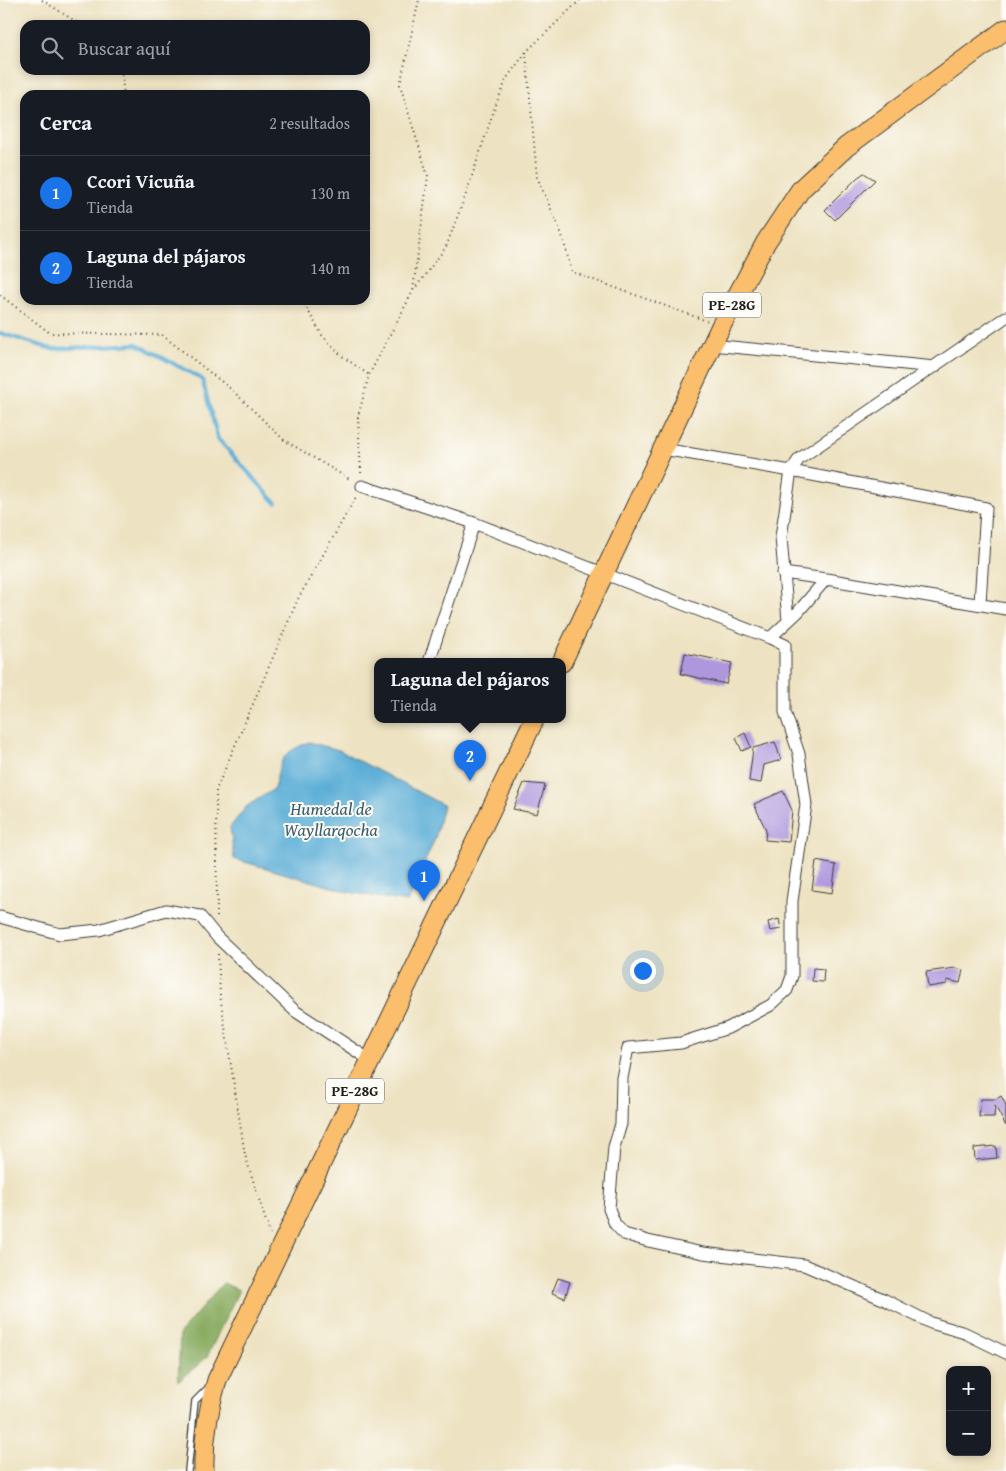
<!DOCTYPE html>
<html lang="es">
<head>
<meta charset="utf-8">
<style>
  :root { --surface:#171b24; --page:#242831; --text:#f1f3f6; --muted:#9ea1a6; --line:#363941; --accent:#1a73e8 }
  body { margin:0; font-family:"Gentium Book Plus",serif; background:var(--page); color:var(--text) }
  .controls { position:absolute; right:15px; bottom:15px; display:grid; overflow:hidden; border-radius:10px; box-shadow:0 2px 8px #0003 }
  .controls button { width:45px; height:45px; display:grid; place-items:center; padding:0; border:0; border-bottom:1px solid var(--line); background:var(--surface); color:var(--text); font:25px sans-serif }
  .you { position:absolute; left:642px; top:970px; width:18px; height:18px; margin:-12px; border:4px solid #fff; border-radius:50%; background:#1a73e8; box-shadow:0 0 0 8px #1a73e833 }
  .badge { display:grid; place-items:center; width:32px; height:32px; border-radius:50%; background:var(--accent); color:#fff; font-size:16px; font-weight:700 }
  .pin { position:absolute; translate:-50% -41px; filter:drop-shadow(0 1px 2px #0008) }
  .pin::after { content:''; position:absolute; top:26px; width:18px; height:15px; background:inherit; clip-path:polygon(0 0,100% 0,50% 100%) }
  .popup { position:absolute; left:374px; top:658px; width:192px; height:65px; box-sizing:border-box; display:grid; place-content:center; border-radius:10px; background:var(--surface); filter:drop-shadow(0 1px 4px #0005); font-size:16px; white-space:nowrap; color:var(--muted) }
  .popup b { font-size:19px; color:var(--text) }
  .popup::after { content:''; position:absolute; left:50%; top:100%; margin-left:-10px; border:10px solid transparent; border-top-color:var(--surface) }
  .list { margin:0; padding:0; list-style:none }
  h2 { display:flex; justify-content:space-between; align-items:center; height:65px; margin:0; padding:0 20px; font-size:21px }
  h2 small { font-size:16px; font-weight:400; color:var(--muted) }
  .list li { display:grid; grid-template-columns:32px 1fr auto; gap:15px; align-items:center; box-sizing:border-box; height:75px; padding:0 20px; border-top:1px solid var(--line) }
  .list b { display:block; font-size:19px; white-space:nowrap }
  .list p { margin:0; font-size:16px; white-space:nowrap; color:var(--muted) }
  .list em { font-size:16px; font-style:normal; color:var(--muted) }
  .icon { flex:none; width:28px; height:28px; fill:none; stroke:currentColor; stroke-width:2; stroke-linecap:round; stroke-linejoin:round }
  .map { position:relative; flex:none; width:1006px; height:1471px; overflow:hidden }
  .search { position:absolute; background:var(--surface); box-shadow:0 2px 8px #0003; left:20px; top:20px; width:350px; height:55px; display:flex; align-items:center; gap:12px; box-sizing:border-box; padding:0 18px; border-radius:15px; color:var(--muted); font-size:19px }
  .panel { position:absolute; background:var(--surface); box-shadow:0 2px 8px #0003; left:20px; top:90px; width:350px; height:215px; border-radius:15px }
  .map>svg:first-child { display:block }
</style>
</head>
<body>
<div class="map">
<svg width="1006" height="1471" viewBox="0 0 1006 1471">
  <rect width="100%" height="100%" fill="#fdfcf7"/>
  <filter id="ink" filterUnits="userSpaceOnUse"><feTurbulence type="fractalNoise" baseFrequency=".02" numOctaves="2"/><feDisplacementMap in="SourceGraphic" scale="10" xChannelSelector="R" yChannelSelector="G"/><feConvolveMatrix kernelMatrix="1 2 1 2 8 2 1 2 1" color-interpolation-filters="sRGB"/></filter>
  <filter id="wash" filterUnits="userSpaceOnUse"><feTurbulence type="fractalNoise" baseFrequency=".0096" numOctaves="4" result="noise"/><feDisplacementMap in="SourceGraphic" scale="20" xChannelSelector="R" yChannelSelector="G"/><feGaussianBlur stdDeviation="1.12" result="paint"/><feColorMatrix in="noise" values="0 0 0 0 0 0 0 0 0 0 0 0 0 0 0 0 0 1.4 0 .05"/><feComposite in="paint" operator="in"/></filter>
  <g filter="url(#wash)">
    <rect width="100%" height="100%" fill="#ede2c1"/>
    <!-- forest -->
    <path fill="#87aa5f" stroke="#52633e" d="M223,1283L239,1290L207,1357L178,1382L180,1333Z"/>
    <!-- water -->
    <path fill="#5caed7" stroke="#3c657a" d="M309,742L339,750L443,805L435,839L407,902L349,892L234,859L230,827L247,806L274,789C281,759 280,754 309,742Z"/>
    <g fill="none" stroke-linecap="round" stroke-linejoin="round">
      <!-- stream -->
      <path stroke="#5caed7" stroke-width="4" d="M0,333L52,349L137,344L202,379L218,439L276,503"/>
    </g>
    <g id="blocks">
      <!-- building -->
      <path fill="#af97de" d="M864,173L875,180L835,220L825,210L857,178Z
        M685,653L732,663L726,684L681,674Z
        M745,733L751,747L742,751L736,738Z
        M775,742L781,760L764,765L761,783L749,781L753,748Z
        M524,783L545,785L537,814L513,809Z
        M783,791L792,810L789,842L765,840L766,830L754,804Z
        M816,861L836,865L832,893L812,890Z
        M779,919L781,929L770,931L768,922Z
        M813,968L824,969L823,982L812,981Z
        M955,968L963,970L960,983L947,980V984L928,987L926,972Z
        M1001,1096L1006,1105V1126L995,1106L994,1117H979L981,1099H996Z
        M996,1146L997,1158L975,1160L974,1148Z
        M558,1278L570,1282L565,1298L552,1293Z"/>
    </g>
  </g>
  <g filter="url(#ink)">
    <use href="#blocks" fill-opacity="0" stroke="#3b3a35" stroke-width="1"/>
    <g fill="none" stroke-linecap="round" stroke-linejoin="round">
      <!-- service casing -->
      <g stroke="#3b3a35" stroke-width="8">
        <path id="service" d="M188,1471L195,1401L208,1388"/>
      </g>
      <!-- minor casing -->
      <g stroke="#3b3a35" stroke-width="13">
        <path id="minor" d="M712,345L935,367
          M663,449L791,471L986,508L980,603
          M362,486L474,523L770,638L798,612L826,579L1006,609
          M783,573L826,579
          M788,621L781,537L791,471L799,459L1006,317
          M770,638L785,645V712L799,754L806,805L792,901V976L787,990L771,1005L728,1028L681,1043L628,1048L622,1078L621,1124L614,1147L609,1209L615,1224L624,1234L648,1241L703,1253L804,1265L883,1299L931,1323L965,1333L1006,1353
          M429,662L474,523
          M0,917L60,934L99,930L166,910L200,916L217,937L295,1011L370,1060"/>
      </g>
      <!-- trunk casing -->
      <g stroke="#3b3a35" stroke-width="21">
        <path id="trunk" d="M562,662L721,326L766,242L801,189L846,147L1006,29
          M204,1471C203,1439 208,1410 217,1380L534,720"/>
      </g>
      <!-- path -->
      <path stroke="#3b3a35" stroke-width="2" stroke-dasharray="1 4" stroke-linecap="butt" d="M42,0L81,25
        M580,0L526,52L537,177L561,232L572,272L707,321
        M121,70L124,95
        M413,290L428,176L400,85L419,0
        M0,295L50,333L162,335L231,389L284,440L351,480
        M302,300L322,335L342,356L369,375
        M361,473L358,417L369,375L413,291L446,247L466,194L495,107L507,78L526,52
        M217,917L216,790L298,599L356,497
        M218,954L220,995L245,1155L270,1234"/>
      <!-- service -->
      <use href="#service" stroke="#fff" stroke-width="5.5"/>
      <!-- minor -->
      <use href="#minor" stroke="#fff" stroke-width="11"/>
      <!-- trunk -->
      <use href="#trunk" stroke="#fabe6d" stroke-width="19"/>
    </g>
  </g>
  <g text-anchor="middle" stroke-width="4" stroke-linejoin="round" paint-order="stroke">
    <!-- shield labels -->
    <g fill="#fdfcf7" stroke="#605f5e" stroke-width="1">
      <rect x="703" y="292.5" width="58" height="25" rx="4"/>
      <rect x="326" y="1078.5" width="58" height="25" rx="4"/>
    </g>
    <g font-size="15" font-weight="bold" fill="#1c1c1c">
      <text x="732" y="310">PE-28G</text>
      <text x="355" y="1096">PE-28G</text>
    </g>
    <!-- water labels -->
    <g font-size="18" font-style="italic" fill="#395e70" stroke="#fdfcf7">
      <text x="331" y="815">Humedal de<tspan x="331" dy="21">Wayllarqocha</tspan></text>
    </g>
  </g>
</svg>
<div class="controls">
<button>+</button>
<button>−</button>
</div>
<div class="you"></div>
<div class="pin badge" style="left:424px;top:901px">1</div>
<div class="pin badge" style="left:470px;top:781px">2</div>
<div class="popup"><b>Laguna del pájaros</b>Tienda</div>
<div class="search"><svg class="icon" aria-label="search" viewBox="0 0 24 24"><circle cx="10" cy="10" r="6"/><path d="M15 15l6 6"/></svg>Buscar aquí</div>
<section class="panel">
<h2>Cerca<small>2 resultados</small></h2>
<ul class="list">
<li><span class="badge">1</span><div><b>Ccori Vicuña</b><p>Tienda</p></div><em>130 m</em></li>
<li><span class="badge">2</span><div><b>Laguna del pájaros</b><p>Tienda</p></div><em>140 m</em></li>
</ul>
</section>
</div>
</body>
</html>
